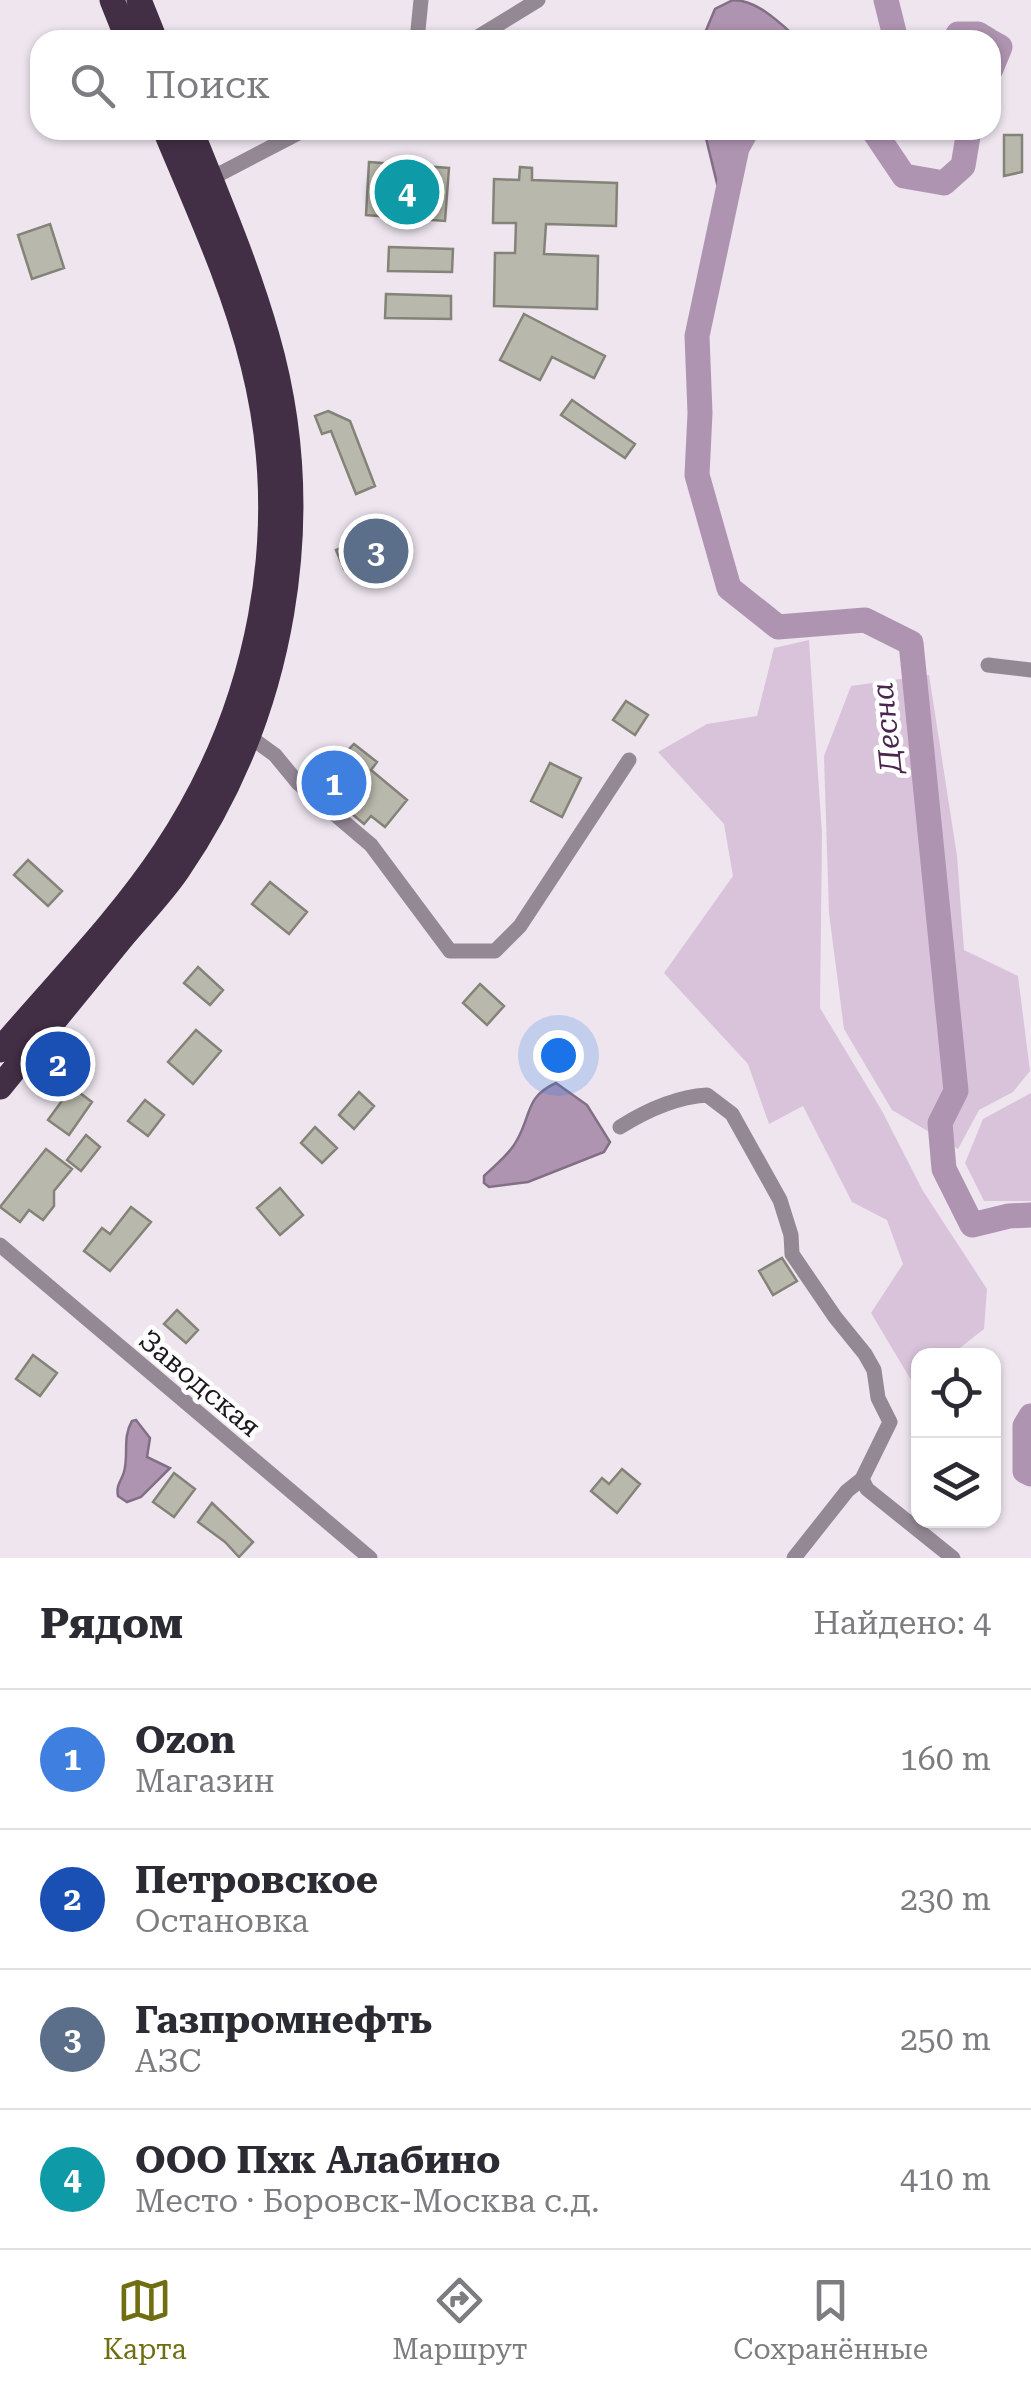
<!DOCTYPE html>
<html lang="ru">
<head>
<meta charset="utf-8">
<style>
  :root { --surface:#fff; --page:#f7f7f7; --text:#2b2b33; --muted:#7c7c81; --line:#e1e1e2; --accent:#706e10 }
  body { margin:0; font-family:"Roboto Serif",serif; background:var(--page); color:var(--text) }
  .controls { position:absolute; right:30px; bottom:30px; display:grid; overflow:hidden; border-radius:20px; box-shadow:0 2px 8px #0004 }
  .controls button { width:90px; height:90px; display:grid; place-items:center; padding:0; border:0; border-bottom:2px solid var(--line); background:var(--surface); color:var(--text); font:50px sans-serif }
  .you { position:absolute; left:558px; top:1055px; width:35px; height:35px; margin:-25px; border:8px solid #fff; border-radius:50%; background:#1a73e8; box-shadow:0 0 0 15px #1a73e833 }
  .badge { display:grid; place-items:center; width:65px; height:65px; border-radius:50%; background:var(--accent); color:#fff; font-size:32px; font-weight:700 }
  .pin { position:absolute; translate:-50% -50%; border:5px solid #fff; box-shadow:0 2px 10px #0006 }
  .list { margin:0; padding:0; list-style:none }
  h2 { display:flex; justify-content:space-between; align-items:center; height:130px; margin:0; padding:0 40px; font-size:42px }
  h2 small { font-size:32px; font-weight:400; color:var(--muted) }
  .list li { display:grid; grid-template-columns:65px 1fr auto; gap:30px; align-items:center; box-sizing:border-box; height:140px; padding:0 40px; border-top:2px solid var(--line) }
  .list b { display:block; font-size:38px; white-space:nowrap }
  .list p { margin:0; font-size:32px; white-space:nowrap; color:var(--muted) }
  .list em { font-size:32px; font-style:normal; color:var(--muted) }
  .icon { flex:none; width:55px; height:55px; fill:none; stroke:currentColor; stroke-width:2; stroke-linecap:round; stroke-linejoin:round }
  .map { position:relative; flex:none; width:1031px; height:1558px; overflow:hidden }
  .search { position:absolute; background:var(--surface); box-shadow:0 2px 8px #0004; left:30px; right:30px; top:30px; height:110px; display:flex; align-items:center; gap:25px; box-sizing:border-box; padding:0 35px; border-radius:30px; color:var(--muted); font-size:38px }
  .sheet { height:690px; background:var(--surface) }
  nav { display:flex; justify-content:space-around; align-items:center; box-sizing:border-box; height:140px; border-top:2px solid var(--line); background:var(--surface); font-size:28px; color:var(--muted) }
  nav a { display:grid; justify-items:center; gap:5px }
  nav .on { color:var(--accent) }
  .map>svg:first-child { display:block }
</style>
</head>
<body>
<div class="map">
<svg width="1031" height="1558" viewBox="0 0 1031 1558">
  <rect width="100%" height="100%" fill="#eee5ef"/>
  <!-- green -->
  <path fill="#d9c3db" d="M809,640L822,834L820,1008L882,1111L923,1191L987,1289L984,1329L951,1355L918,1356V1381L914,1385L871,1313L903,1264L887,1220L852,1202L803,1106L769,1124L748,1064L664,973L733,876L724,824L658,752L707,724L757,716L774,648Z
    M929,675L957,856L964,950L1018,976L1030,1071L1013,1092L979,1110L958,1149L892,1110L844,1029L829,913L824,756L851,686Z
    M1031,1093V1201H984L965,1163L983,1119Z"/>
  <!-- water -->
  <path fill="#af94b2" stroke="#836f85" stroke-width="2.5" d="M733,0C758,0 781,24 799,40H702L715,9Z
    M704,130H747L737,148L723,208Z
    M556,1083L587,1105L610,1142L604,1152L528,1182L489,1187L484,1183V1176C495,1165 510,1154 517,1140C532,1114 525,1097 556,1083Z
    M136,1420L150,1438L147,1457L170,1468L141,1497L127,1502L118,1496C116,1484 121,1482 124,1472C129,1454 122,1438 132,1421Z"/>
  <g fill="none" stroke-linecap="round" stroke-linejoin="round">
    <!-- river -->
    <path stroke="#af94b2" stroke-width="25" d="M886,0L896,40
      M956,40L958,34H978L988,40
      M991,42L1000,47L991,69
      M747,130L737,148L697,336L700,413L697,475L729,588L778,627L865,620L911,643L956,1091L940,1123L944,1169L972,1225L1009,1216L1031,1215
      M873,130L904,176L944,183L963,166L969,130
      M1031,1416L1025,1426V1471L1031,1474"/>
  </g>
  <!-- building -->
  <path fill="#b8b8ac" stroke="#838378" stroke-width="2.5" d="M1004,135H1022V172L1004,176Z
    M369,162L449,168L445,221L366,215Z
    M520,167L532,168V180L617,183L616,226L546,224L544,254L598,256L597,309L494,306L495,253H515L516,223H493L494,179L519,180Z
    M50,224L64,268L32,279L18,235Z
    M389,247L453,249L452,272L388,271Z
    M386,294L451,296V319L385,318Z
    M524,314L605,356L594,378L552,357L540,380L500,360Z
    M572,400L635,444L625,458L561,415Z
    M328,411L350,421L375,486L356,494L331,431L322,434L315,416Z
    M374,535L382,554L344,569L336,550Z
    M626,701L648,715L635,735L613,720Z
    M354,744L377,762L371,770L407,800L385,827L371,816L364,824L319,786L329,774L327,772Z
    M550,763L581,778L562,817L531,801Z
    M28,860L62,891L48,906L14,875Z
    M270,882L307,912L289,934L252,904Z
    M198,967L223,990L210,1005L184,983Z
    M480,984L504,1006L487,1025L463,1003Z
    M196,1030L221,1051L193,1084L168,1062Z
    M72,1087L92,1102L69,1135L48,1120Z
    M359,1092L374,1106L354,1129L339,1115Z
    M145,1100L164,1115L148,1136L128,1121Z
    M315,1127L337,1148L322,1163L301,1143Z
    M86,1135L100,1147L81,1171L67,1160Z
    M46,1149L72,1169L54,1191V1206L43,1220L29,1210L20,1222L0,1207Z
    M280,1188L303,1215L280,1235L257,1208Z
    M131,1207L151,1222L110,1271L84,1251L102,1228L110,1234Z
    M782,1258L797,1281L773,1295L759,1271Z
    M177,1310L198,1330L186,1343L164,1324Z
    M33,1355L57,1373L40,1396L16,1379Z
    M622,1469L640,1484L617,1513L591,1491L602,1478L609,1484Z
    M174,1473L195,1489L174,1517L153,1502Z
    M212,1503L253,1542L239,1557L225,1542L198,1522Z"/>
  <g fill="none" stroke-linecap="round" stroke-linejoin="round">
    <!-- minor -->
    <path stroke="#948895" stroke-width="15" d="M417,40L421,0
      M473,40L538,0
      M210,179L304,130
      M988,665L1031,670
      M250,737L275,755L298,783L371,845L450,951H495L520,926L629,760
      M620,1127C647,1110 675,1097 707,1095L732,1114L780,1200L791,1235L792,1254L835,1317L865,1354L874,1370L878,1398L890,1422L862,1479L867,1489L953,1558
      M0,1245L370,1558
      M794,1558L847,1491L862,1479"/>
    <!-- trunk -->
    <path stroke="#422e45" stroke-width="25" d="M112,0L128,40
      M139,0L155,40
      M0,1050C55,985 118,922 165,851C260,708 295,532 253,365C233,284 197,207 165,130
      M0,1087C40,1038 80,989 120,940C139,917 161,895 178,870C284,715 319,517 267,336C247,265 218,198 191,130"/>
  </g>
  <g text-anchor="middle" stroke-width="9" stroke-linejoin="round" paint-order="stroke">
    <!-- street labels -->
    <g font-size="28" fill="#1c191d" stroke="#fff">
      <text transform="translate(200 1383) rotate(40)" y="10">Заводская</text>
    </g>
    <!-- water labels -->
    <g font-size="30" font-style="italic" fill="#4b264f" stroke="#fff">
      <text transform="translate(887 728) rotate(-96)" y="10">Десна</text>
    </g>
  </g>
</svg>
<div class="controls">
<button><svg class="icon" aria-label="locate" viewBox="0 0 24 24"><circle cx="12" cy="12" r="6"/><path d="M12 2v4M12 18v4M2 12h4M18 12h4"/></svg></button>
<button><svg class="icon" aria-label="layers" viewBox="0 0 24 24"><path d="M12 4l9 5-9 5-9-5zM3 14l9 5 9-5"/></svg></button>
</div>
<div class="you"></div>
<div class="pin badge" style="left:334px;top:783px;background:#3f7fe0">1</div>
<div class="pin badge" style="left:58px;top:1064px;background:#1a4fb4">2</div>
<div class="pin badge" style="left:376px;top:551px;background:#5c6f8a">3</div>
<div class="pin badge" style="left:407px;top:192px;background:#0f9aa8">4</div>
<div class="search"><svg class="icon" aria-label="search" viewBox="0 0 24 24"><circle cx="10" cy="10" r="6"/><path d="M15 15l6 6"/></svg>Поиск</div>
</div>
<section class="sheet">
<h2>Рядом<small>Найдено: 4</small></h2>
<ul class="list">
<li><span class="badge" style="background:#3f7fe0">1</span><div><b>Ozon</b><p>Магазин</p></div><em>160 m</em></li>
<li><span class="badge" style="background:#1a4fb4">2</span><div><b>Петровское</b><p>Остановка</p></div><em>230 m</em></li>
<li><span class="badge" style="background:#5c6f8a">3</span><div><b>Газпромнефть</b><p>АЗС</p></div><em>250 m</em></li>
<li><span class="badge" style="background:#0f9aa8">4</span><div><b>ООО Пхк Алабино</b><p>Место · Боровск-Москва с.д.</p></div><em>410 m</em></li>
</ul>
</section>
<nav>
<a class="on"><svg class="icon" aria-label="map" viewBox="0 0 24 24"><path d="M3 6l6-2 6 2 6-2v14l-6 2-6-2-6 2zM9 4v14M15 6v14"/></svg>Карта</a>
<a><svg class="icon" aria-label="directions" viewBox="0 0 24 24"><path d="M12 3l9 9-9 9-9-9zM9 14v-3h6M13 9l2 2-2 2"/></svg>Маршрут</a>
<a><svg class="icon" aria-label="saved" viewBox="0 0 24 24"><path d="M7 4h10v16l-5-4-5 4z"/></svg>Сохранённые</a>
</nav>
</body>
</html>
